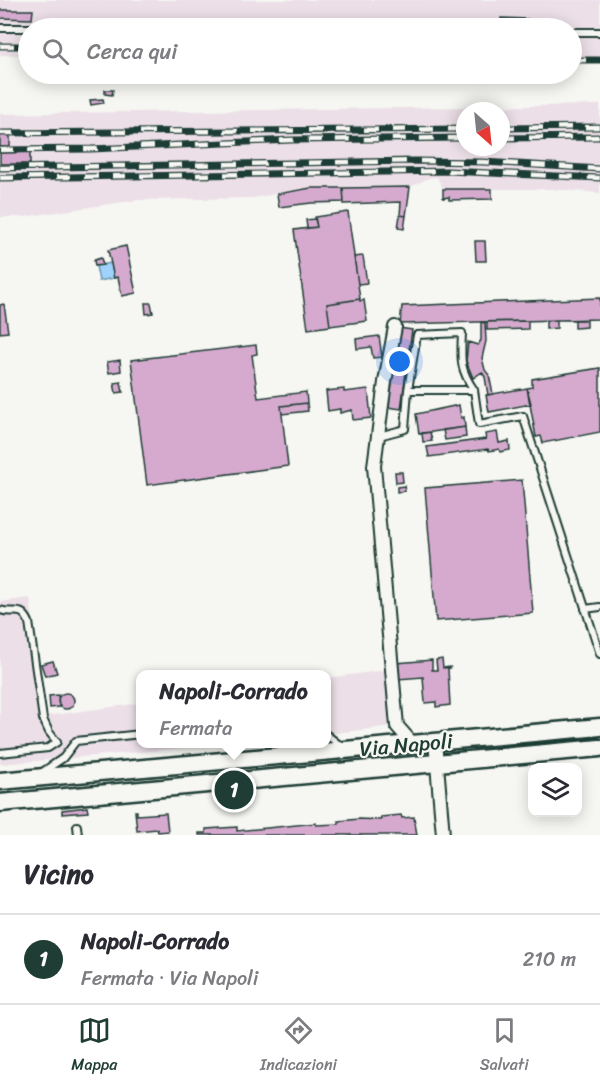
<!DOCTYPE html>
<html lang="it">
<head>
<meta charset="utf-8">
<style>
  :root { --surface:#fff; --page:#f2f2f3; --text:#2b2b33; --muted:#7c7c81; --line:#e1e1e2; --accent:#1f3d34 }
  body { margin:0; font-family:Sriracha,sans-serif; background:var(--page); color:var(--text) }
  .controls { position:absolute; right:18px; bottom:18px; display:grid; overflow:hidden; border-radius:12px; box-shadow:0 3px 15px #0003 }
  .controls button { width:54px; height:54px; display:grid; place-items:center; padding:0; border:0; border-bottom:2px solid var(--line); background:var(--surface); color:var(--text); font:30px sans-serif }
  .compass { position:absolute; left:456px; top:102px; width:54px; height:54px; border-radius:50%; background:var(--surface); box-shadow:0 3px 15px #0003; rotate:153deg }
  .you { position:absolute; left:400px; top:362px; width:21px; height:21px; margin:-15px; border:4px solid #fff; border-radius:50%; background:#1a73e8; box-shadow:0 0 0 9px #1a73e833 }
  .badge { display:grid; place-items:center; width:39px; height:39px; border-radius:50%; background:var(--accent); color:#fff; font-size:20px; font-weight:700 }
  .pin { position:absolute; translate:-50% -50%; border:3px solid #fff; box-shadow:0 2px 6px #0006 }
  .popup { position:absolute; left:136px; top:670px; width:195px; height:78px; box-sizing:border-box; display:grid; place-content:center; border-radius:12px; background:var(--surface); filter:drop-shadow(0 2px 4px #0005); font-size:20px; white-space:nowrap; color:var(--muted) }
  .popup b { font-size:22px; color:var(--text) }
  .popup::after { content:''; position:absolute; left:50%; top:100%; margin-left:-12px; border:12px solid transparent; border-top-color:var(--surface) }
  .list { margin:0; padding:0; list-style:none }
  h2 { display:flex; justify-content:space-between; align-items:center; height:78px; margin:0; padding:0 24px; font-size:26px }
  h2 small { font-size:20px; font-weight:400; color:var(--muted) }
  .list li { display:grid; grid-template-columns:39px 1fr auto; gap:18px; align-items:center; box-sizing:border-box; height:90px; padding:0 24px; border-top:2px solid var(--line) }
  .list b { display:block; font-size:22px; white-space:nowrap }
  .list p { margin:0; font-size:20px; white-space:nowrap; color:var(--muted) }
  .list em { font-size:20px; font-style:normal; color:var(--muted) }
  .icon { flex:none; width:33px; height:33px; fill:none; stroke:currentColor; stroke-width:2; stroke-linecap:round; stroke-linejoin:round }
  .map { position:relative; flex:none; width:600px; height:835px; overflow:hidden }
  .search { position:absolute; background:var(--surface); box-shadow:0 3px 15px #0003; left:18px; right:18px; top:18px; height:66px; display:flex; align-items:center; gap:15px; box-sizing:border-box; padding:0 21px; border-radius:33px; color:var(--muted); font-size:22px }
  .sheet { height:168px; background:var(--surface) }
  nav { display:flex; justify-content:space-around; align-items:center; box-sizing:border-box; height:84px; border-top:2px solid var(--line); background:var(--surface); font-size:16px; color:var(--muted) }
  nav a { display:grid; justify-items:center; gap:3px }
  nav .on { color:var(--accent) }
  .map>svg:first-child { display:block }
</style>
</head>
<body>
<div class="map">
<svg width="600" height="835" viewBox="0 0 600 835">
  <rect width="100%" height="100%" fill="#f6f6f2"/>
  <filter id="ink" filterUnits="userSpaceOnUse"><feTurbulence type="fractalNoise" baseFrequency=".0167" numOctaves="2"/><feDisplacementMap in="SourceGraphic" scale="12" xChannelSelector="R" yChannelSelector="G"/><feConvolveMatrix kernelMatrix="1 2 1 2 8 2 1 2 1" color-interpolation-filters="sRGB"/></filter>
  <g filter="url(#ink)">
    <!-- built -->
    <path fill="#ecdfe7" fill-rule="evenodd" d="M0,0H600V60H572V28H28V55H0Z
      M600,105V193L552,189H443L437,177L429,178L410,187L311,188L252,198L137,200L23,217H0V114ZM465,111H501V147H465Z
      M30,598L46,716L141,703V744H232L0,764V602Z
      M387,670L392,726L327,734V678Z"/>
    <!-- water -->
    <path fill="#9fd3fd" stroke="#6c97ad" stroke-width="1.5" d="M111,263L114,278L99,281L96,266Z"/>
    <!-- building -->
    <path fill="#d5aace" stroke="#1f3d34" stroke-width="1.5" d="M0,10H33L32,19L0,18Z
      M501,18L528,19V24H501Z
      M105,90H113L112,95L105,94Z
      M103,99L104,103L91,105L90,100Z
      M0,135H10V147H0Z
      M30,152V164H0V153Z
      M410,187L406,216L400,215L401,202L344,204L343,188Z
      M311,188H343L344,202L311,203L279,207L277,194Z
      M443,189H492V199L449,200V197L443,198Z
      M348,212L360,299L327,304L330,326L308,329L294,230L317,227L315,217Z
      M400,215L406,216L404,229L398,228Z
      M315,219L317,227L307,228L306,220Z
      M475,241H485L486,261H476Z
      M126,246L136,293L122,296L118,277L114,278L108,250Z
      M363,256L367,283L358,284L354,257Z
      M101,258L103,265L95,266L94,260Z
      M600,298V319L400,324L402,306Z
      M360,299V301L364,300L367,321L330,326L327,304Z
      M145,303H151L153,313L146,314Z
      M4,304L8,332L0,333V305Z
      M557,320V328L546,329V321Z
      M575,320H587V327L575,328Z
      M528,321V329L487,330V322Z
      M481,322L485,323L486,341L482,358L485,370L489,375L493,394L488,395L485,377L482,372L473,378L466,361L468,342L478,345L481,340Z
      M399,328L412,330L408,357L395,355Z
      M379,336L382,357L373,358L371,347L357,349L356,339Z
      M256,345L257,354L252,355L258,398L306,392L307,403L281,406L288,466L147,485L131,360Z
      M395,357L399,358L398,368H394Z
      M399,358L408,360L407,369L398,368Z
      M120,360L121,371L109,373L107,362Z
      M600,368V432L543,443L541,436L536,437L527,388L532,387V379Z
      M394,371L406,372L401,409L388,407Z
      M121,382L123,392L116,393L114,383Z
      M527,388L531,404L489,412L486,395Z
      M344,389V392L368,389L371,418L353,420L352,410L340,413V409L328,411L326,391Z
      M307,403L308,411L282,414L281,406Z
      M459,405L461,418L464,417L465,427L419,434L416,414Z
      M465,427L466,437L445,440L443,430Z
      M430,432L432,441L423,442L422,433Z
      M497,432L499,443L509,441L510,450L500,452L499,449L489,451L488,449L429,457L427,447L486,439L485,434Z
      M395,472H402L403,482L396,483Z
      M522,480L533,613L436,621L425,488Z
      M404,486L405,491L397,492V487Z
      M442,659L443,668L451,667L448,669L450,705L436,707V702L425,703L423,677L398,679L396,663L432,660V670H437L436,660Z
      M53,661L57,673L45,676L41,664Z
      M58 701a8 8 0 1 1 16 0a8 8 0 1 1-16 0Z
      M58,695L59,707L50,708L49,696Z
      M87,807L88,812L62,814V810Z
      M135,811H137V815L166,813L168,831L158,832L157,829L137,831Z
      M401,815L402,818L414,817L417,835H199V833H206V829L237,827V831L316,823V825L339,824V821L359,819L381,820V817Z"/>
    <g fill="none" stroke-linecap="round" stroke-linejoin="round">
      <!-- lane casing -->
      <g stroke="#1f3d34" stroke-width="10">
        <path id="lane" d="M0,28H129
          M572,32H600
          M408,390L417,335L462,333C461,359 459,368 474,390
          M379,436L405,429L408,390H474L479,424L523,416L600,654
          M585,609L600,607
          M0,610C14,615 21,605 29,622L43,719L49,732L57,742L48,748L0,753
          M327,735L342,747
          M41,773L63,758L76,741L141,734
          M77,826L78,835"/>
      </g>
      <!-- street casing -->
      <g stroke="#1f3d34" stroke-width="16">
        <path id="street" d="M395,327L385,382L374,466L397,726L412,743
          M435,741L443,835"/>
      </g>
      <!-- secondary casing -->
      <g stroke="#1f3d34" stroke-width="21">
        <path id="secondary" d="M0,781L600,727
          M0,803L600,748"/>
      </g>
      <!-- lane -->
      <use href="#lane" stroke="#f6f6f2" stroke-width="6"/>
      <!-- street -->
      <use href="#street" stroke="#f6f6f2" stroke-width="12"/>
      <!-- secondary -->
      <use href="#secondary" stroke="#f6f6f2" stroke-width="16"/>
      <!-- rail casing -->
      <g stroke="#1f3d34" stroke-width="7">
        <path id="rail" d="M0,46H28
          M572,60H600
          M501,128L600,127
          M0,133L465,129
          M501,138L600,137
          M0,150L91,149L292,140L465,138
          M0,168L416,161L483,162L600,169
          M0,178L448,171L600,178"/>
      </g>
      <!-- rail -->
      <use href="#rail" stroke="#f6f6f2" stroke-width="4.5" stroke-dasharray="14" stroke-linecap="butt"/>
    </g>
  </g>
  <g text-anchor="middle" stroke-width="4.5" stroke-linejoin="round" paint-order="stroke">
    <!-- street labels -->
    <g font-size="21" fill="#1f3d34" stroke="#f6f6f2">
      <text transform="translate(406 745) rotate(-5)" y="7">Via Napoli</text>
    </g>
  </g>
</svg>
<div class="controls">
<button><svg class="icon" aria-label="layers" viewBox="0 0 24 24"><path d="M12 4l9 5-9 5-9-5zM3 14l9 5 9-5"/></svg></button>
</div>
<svg class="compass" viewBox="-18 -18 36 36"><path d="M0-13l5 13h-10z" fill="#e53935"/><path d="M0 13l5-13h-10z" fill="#7c7c81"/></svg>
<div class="you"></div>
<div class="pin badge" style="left:234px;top:790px">1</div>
<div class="popup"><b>Napoli-Corrado</b>Fermata</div>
<div class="search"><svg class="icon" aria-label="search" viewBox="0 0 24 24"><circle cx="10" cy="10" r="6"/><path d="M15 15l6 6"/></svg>Cerca qui</div>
</div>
<section class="sheet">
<h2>Vicino<small></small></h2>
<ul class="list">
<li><span class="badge">1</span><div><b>Napoli-Corrado</b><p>Fermata · Via Napoli</p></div><em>210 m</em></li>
</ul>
</section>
<nav>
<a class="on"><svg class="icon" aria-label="map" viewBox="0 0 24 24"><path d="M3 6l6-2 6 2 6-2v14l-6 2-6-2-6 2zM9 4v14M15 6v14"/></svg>Mappa</a>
<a><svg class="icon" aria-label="directions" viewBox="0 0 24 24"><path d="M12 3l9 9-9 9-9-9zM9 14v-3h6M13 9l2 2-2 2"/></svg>Indicazioni</a>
<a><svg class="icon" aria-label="saved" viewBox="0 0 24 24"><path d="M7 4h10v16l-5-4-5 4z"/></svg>Salvati</a>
</nav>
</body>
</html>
